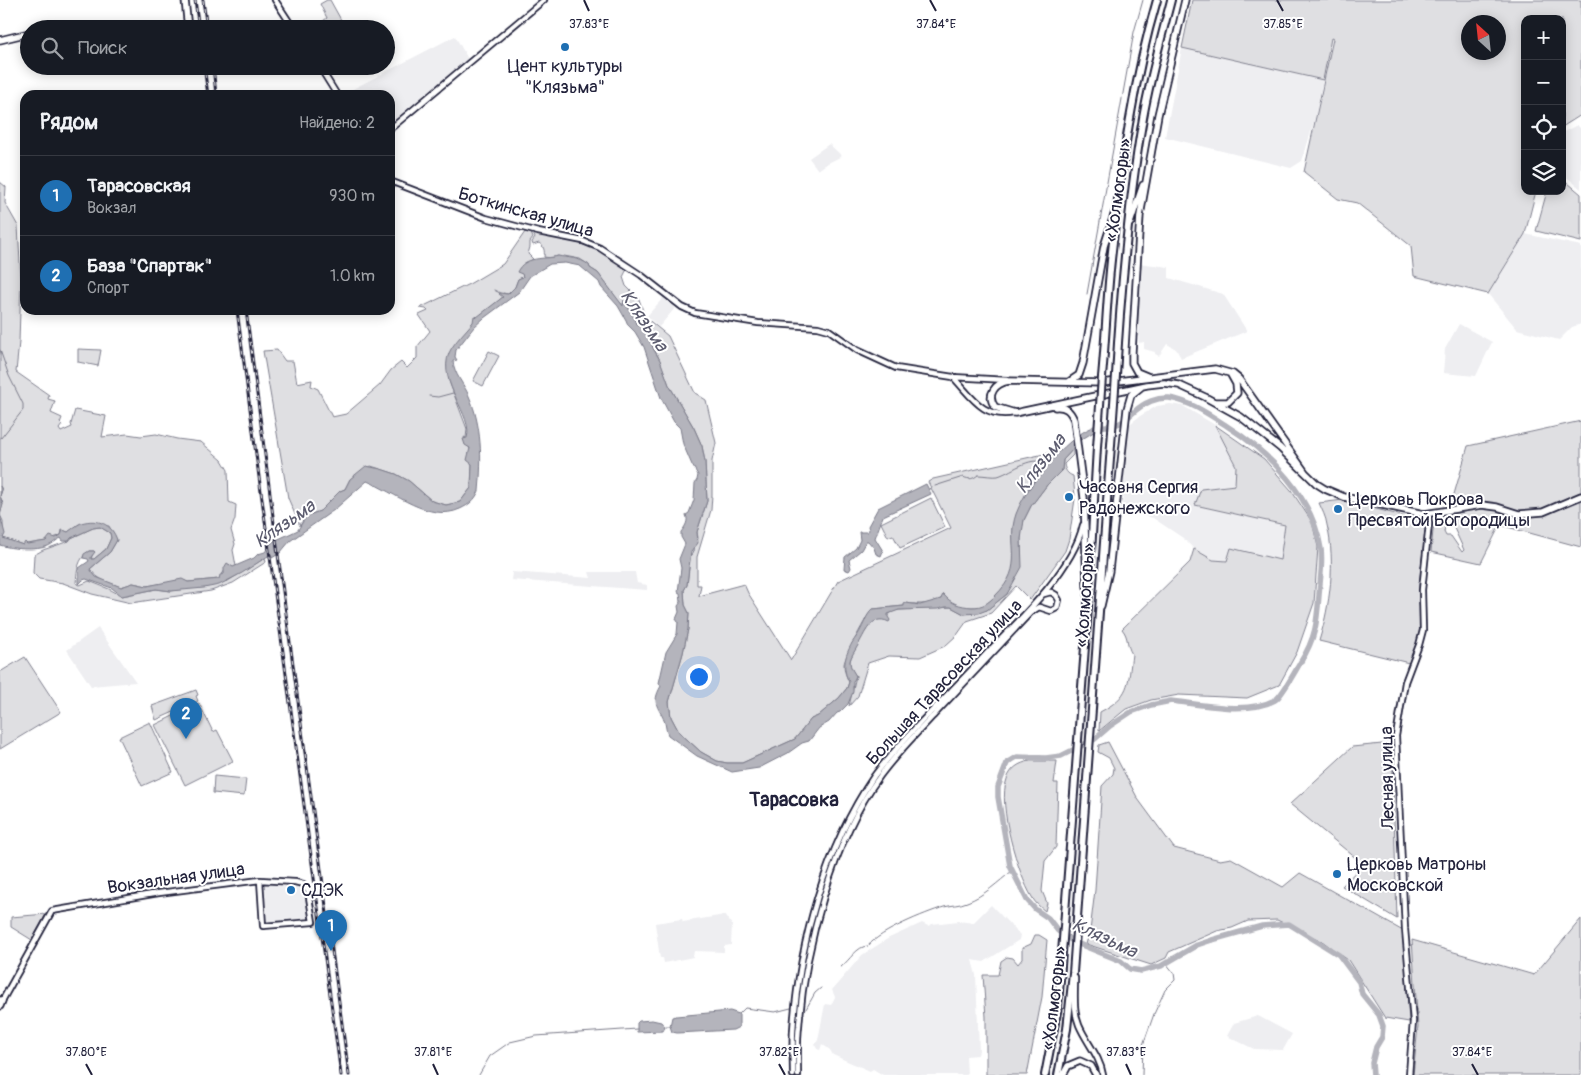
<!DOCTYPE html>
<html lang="ru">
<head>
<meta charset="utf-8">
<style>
  :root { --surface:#171b24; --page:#242831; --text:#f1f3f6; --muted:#9ea1a6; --line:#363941; --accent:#1f6fb2 }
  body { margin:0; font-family:Pangolin,sans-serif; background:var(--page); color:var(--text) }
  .controls { position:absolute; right:15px; top:15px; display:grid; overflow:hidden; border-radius:10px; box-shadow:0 2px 12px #0003 }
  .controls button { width:45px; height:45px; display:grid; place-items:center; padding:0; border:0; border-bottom:1px solid var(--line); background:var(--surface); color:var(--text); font:25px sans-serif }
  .compass { position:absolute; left:1461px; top:15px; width:45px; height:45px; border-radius:50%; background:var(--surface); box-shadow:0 2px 12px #0003; rotate:333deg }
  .you { position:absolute; left:698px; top:676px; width:18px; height:18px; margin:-12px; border:4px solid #fff; border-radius:50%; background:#1a73e8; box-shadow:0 0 0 8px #1a73e833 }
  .badge { display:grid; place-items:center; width:32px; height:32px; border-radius:50%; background:var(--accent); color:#fff; font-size:16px; font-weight:700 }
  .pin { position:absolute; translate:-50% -41px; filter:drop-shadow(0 1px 2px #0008) }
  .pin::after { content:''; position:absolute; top:26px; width:18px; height:15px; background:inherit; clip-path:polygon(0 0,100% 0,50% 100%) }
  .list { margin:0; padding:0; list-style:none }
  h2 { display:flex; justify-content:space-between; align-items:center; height:65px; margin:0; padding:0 20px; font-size:21px }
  h2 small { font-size:16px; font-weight:400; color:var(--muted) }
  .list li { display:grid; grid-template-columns:32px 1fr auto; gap:15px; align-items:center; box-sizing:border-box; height:80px; padding:0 20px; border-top:1px solid var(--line) }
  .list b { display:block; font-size:19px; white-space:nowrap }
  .list p { margin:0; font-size:16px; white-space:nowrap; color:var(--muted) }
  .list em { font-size:16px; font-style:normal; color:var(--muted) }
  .icon { flex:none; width:28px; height:28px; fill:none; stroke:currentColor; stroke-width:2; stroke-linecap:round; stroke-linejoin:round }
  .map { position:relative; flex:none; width:1581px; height:1075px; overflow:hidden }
  .search { position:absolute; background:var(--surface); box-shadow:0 2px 12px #0003; left:20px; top:20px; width:375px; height:55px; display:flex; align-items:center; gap:12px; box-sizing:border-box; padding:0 18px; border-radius:28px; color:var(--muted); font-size:19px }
  .panel { position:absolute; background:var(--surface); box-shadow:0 2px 12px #0003; left:20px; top:90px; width:375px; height:225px; border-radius:15px }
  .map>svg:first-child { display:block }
</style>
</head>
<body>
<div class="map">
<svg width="1581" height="1075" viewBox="0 0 1581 1075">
  <rect width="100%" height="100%" fill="#fff"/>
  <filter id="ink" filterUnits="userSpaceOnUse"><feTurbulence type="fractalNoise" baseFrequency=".02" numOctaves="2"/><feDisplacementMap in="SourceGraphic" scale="10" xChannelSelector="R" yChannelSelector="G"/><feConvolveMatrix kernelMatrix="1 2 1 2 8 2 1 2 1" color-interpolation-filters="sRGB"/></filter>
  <g filter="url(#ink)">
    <!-- built -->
    <path fill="#eeeef1" d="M455,36L468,59L390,123V95H349L347,92Z
      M1182,48L1323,80L1315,119L1302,161L1291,168L1165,137Z
      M1577,125L1581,129V189L1562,173V133Z
      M829,144L842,156L828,163L818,170L809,158Z
      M1525,234L1581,246V324L1572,327L1559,340L1517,329L1488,294Z
      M1138,263L1169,267V278L1223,294L1247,331L1181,358L1176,349L1167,344L1159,356L1155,354V352L1144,349V342L1139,343V329L1137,320Z
      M663,298L675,308L659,327L647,316Z
      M1459,324L1492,342L1476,376L1443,373L1445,349Z
      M1170,404L1183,406L1215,425L1236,466L1235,485L1201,489L1195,505L1285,525L1280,561L1231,549L1227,561L1213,560L1194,549L1183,538L1153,518L1122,510L1127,426L1140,416L1157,406Z
      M512,572L591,578L589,572H635L637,583L647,585V590L511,580Z
      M98,628L136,682L91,686L67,650Z
      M263,882L295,883L307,894L312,921L265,924Z
      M991,905L1020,935L1019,940L984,962L972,960L976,975L979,1050L978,1055L966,1056L967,1075H883L873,1069L870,1071L833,1055L830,1050L822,1044L820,1050L817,1049L815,1045L818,1040L825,1004L831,1005L835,997L832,990L862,955L889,938L922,923L928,926L932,924L959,921L973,923Z
      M725,915L732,925L731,945L724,946V952L694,951L693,957L664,963L663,958H660L655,923L682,919L683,922Z
      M1258,1016L1292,1034L1283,1050L1254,1049L1227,1036L1234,1023Z"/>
    <!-- green -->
    <path fill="#dfdfe2" stroke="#80808e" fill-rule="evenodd" d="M327,0H330L346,29H327L323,21L327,18L320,4Z
      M1192,0H1581V115L1562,127V19H1525V191H1536L1525,234L1488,294L1414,276L1411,246L1357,203L1338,199L1304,172L1333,39L1331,38L1323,80L1182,48ZM1468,22H1498V52H1468Z
      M1562,178L1581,194V242L1536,231L1547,191H1562Z
      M0,182L6,187L5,203L18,226L21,280L19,342L16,372L49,395L48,399L55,401L51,413L62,418L60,423L62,425L59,429L61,432L72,427L71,424L75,410L106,416L102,437L127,434L141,436L156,434L177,439L201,442L222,460L228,470L229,502L236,505L235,519L231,530L235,544L233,550L236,566L233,568L229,564L219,579L188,582L182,580L147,586L133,583L121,587C108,582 99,581 90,569L110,552L117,540L109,526L79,524L68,532L62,530L61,535L46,541L23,545L3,538V521L0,515L3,504L0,496L2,490L0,486Z
      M525,232L531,233L533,238L530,242V247L528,254L533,259L522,266L523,277L518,279L515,287L508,294L503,293L504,296L473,322L447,364L449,381L467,429L466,438L464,437L471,451L468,459L472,464L471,488L460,502L446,505L432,501L409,481L396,474L371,466L350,479L345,489L340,491L320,511L306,516L300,526L288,498L263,351L277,350L285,361H293L297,383L312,380L311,386L318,389L332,417L346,414L380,385L391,370L401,362L407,368L417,358V347L430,331L419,315L428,311L426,309L420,308L471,283L503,264Z
      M533,233C565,240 602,245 627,269L623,277L626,286L639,299L645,317L668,336L695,393L706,400L716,443L712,461V495L711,510L697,557V585H701L699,596L744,584L748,593L791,660L838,581L951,528L928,482L933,479L1053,452L1057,454L1029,487L1017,513L1013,527L1014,562L1012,573L1005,586L989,602L981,607H961L948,600L944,595C939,605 916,605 906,603L904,606L873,609C867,614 845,657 844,664C844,671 846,676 849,682L847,688L839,698L818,716L811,719L795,739L742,763H727L717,761L701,752L679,732L671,717L669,702L683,653L688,629L689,613L685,605L684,590L687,585L690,559L698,538L697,532L707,501L705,462L702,446L694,428L669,385L658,356L654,350L647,333L636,324V319L624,305L619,302L598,273L590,268L589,265L580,259L564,256L562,258L558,256L551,258L544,257C545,251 544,246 539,243L533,245L532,242L535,238Z
      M78,349L101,350L98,366L78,362Z
      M489,351L499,356L483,386L473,381Z
      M1581,421V547L1500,525L1481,563L1431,552L1434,520L1438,516H1442L1445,527L1444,532L1446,536H1451L1462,552L1464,550L1448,515L1468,446Z
      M1215,425L1264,459L1291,490L1312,522L1318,547L1314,603L1297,652L1279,685L1247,698L1179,695L1151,700L1126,709L1099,731L1100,712C1130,696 1128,685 1132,654C1126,645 1129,637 1122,629L1190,562L1194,549L1213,560L1227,561L1231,548L1280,560L1285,525L1195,505L1201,489L1235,485L1236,466Z
      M1073,449V455L1064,464C1065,470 1067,474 1073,476L1075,496L1068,493L1066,497L1071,500L1072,498L1075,499L1069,539L1065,551L1030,600L1016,586L991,613L967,621L957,635L945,646L920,657L889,656L868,663L858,696L849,706L856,676C853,671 849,667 850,661C851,654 867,627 872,622C876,619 880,619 884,619L893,611L899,610L951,607L964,614L987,610L1007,594L1021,547V532L1024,520L1031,506L1047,485L1062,470L1063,460Z
      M931,498L945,527L900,548L893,535L888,537L881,523Z
      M1343,500L1406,517L1424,519L1426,525L1419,585L1420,631L1417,644L1409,663L1319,641C1330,605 1336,562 1327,525C1326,517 1322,510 1319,503Z
      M100,527L110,533L111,538L106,549L94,559H91L94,551H89C78,559 77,570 76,583L80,585L89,581L109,589L122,596L156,589L171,591L184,589L228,581L265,558L266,562L233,583L211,591L131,603L92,594L63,583L39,579L33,573L34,555L43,550L69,541L71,538L93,528Z
      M25,657L61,712L0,749V672Z
      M196,690L198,695L196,696L198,701L156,720L152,706Z
      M199,703L213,732L217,730L233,761L185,785L155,725Z
      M150,722L173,772L142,786L119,737Z
      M1108,742L1138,799L1174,848L1220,860L1231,858L1283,887L1300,873L1403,931L1409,1022L1385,1018L1348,960L1322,941L1277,920L1248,921L1232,928L1217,931L1169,952L1166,958L1151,965L1086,944L1090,931L1095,890L1102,786L1113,774L1114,768L1109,758L1098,752L1099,745Z
      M1392,743L1397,919L1342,886L1363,864L1290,804L1352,747Z
      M1030,761H1057L1054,783H1058L1056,847L1045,861L1042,891L1047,903L1045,911C1040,907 1035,903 1032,897C1018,874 997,805 1007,779C1011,768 1019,763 1030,761Z
      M214,776L246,779L244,796L213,793Z
      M46,914L32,940L11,927V917Z
      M1581,919V1075H1413L1418,1027L1412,940L1534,975Z
      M1035,935H1039L1047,940L1042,997L1027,1075H986V1017L983,975H998L1001,961L1007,957L1013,958L1018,964L1022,959V948L1031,944Z"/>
    <!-- water -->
    <path fill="#b4b4bc" stroke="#7a7a88" d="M558,256C568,258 579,257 589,265L590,268L598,273L623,306L624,300C628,310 634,313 636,324L644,327L654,350L660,360L669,385L694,428L702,446L705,462L707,501L697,532L698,543L691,552L690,559L687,585L684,590L685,605L689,613L688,629L683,653L669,702L671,717L679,732L701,752L717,761L727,763H742L795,739L811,719L818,716L839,698L847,688L849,682C842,668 844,658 852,643C855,638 859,634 861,629C865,622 866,615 873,609L904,606V604L906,603L920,605L941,599L943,594C951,604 960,606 972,607C983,607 988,603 995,596C1027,565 1005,546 1016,514C1025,490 1041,473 1057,454L1056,451L1057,450L1060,451C1072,440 1082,430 1099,425L1098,431L1092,433L1074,444L1073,449L1063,460L1062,470L1047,485L1031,506L1024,520L1021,539L1022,567L1007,594L987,610L979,613L964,614L951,607H946L938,609L899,610L888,614V617L890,620L889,622C871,613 865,634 857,647C855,651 851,656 850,661C850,667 853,671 856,676L853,682V692L848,704L840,712L837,713L829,722L819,728L809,741L802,743L788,753L759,768L732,772L697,756L668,735C666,731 666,727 665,723C660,707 650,705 661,686L659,683L666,652L677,634L678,622L676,619L679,612L678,606L681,602L680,593L678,592L681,568L679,559L685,544L681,537V532C685,527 689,521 686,515L689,513L694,500L695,483L697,480L698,475L692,465L683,444L680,428L674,422L661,398L644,347L635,332L628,325L626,320L618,306L601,287L599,282L580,266L565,263L550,264L530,276L519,292L484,318L474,327L456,350L455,357L457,360L453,361C454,374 464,384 469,396C482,426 482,459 479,491C475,500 469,505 460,509C430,523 394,492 367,481L334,510L290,541L280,553L272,558L271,554L242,573L219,585L204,588L171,591L156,589L122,596L112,588L86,579L83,580L79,584V568L89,561L88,559L83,558L84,554L89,551H94L95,552L91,557V559H94L106,549L111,538L110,533L100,527L93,528L71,538L69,541H63L61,538C56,540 53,544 48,546C37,551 11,549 0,545V486L2,490L0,496L3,504L0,515L5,534L3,538L23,545L25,542L27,544L46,541L50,536L56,538L61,535L63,530L68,532C72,529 77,525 81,523C98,518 112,524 117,540L110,552L90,569L96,577L121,587L133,583L147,586L182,579L188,582L219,579L220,575L224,574V568L227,563L233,567L254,558L258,554L265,552L272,542L298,530L306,516L320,511L340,491L345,489L350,479L366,466L381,469L396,474L409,481L432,501L446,505L460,502L471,488L472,464L467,460L470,448L465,445L463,439L467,438C474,416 437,383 449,353C454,342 466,331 473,322L474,316L477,317L503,297L499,294L500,293L508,294L515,287L518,279L523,277L522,274L517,272C525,255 544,260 558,256Z
      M926,484L931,494L883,516L875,538L883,551L881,556L876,554L874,548L868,541H866L861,550L849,560L851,568L849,571L844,569L845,557L856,548L860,540L859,532H868L869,530L868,526L878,508Z
      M730,1011L739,1014V1027L733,1030L677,1033L672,1032L670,1026L672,1017L676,1016Z
      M652,1020L661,1022L665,1027L663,1031L637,1032V1023L639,1021Z"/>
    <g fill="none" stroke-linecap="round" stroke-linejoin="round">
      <!-- stream -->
      <path stroke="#7a7a88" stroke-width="1" d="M494,290L500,293
        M1087,294L1134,32L1143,0
        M0,350L9,376L23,404V410L1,438
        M429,396L438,397L453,393
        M935,486L963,477C970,480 973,479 978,475C984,475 993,477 998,476C1014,471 1032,453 1049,465
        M929,489L932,487
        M841,967C850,960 857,946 868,946C880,931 925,913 944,907C952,905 960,905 967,902C984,896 998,882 1012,871
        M806,1009L815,993L821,988
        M739,1014L745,1008L775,1012L791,1008
        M666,1026H670
        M479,1075L490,1056L510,1042L536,1036L637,1029
        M1142,1075L1143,1045L1154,1014L1165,990L1175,980L1174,973L1166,963"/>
      <!-- river -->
      <path stroke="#b4b4bc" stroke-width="5.5" d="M1094,428C1103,425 1112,427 1120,423C1126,420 1130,415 1135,411C1144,403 1157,397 1169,398C1190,401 1210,415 1227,426C1270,453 1313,497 1321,549C1323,564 1320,580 1319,595C1317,622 1316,638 1300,663C1296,670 1281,697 1275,700C1247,715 1201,704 1171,701L1151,705L1131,712L1110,726L1095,739L1061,756L1046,758L1017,757L1007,763L998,787V797L1010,866L1027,900L1035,909L1048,918L1058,931L1074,942L1121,961L1130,969L1141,971L1161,966L1197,945L1212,940L1262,926L1289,924L1339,955L1359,982L1362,994L1379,1015L1383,1026L1382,1037L1376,1047L1372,1063L1373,1075"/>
      <!-- minor casing -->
      <g stroke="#22223b" stroke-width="8">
        <path id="minor" d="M275,0L294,29
          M319,66L337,95
          M390,129L544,0
          M390,181L486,218L538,232L583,241L600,248L641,275L682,307L695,313L758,323L818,327L829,330L857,350L896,368L953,377L1007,380
          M953,377C972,397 983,419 1014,413
          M1075,978C1075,993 1073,1010 1079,1025C1086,1042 1100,1056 1103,1075
          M2,1001L52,911L159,893L260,880L295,882L303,884L308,891L313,922L263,926L260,880
          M793,1075C793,1060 792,1045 793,1030C799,943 825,848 874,776C888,757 905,739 921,722C944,698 967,675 989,651C1021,619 1073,569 1083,525
          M798,1075C798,1059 797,1042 799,1026C805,947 833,840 880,776C896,754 916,734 935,714C967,680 999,646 1031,612L1039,607L1051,611L1057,608L1059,600L1056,595L1051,592L1044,594
          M1409,1075L1413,1021L1405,929L1396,736L1405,682L1419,645L1423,630L1422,590L1429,524L1428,514"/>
      </g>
      <!-- major casing -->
      <g stroke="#22223b" stroke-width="9">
        <path id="major" d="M185,0L188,29
          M0,40L29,33
          M1130,223L1143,185
          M1149,377L1137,372L1132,363V352L1140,216L1158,115L1185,0
          M1070,381L1079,375L1083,363L1104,246L1115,212
          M1215,402H1228L1237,393L1236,384L1231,375
          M1055,407C1065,406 1070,410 1074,420L1084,498L1087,587
          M1305,472L1239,379L1233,374L1215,369L1102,383L1009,381C995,383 986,395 995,407L1015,413L1147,385L1164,383L1179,385L1205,397L1241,417L1280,448L1317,484L1325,489L1344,497L1424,514L1482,505L1497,507L1519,514L1543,512L1581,496
          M1101,606L1109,571L1127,409L1131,395L1141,387
          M0,1000L2,1001L0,1006
          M1063,1075L1068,1066L1080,1061L1091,1066L1096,1075"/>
      </g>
      <!-- highway casing -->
      <g stroke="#22223b" stroke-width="10">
        <path id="highway" d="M1116,375C1121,289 1128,203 1143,118C1150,78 1161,39 1171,0
          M1102,377C1106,335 1107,293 1112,251C1121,167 1133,82 1157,0
          M1045,1075L1058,1007L1061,966L1088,607L1097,447
          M1058,1075L1067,1029L1073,973L1111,445"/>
      </g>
      <!-- minor -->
      <use href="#minor" stroke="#fff" stroke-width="4.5"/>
      <!-- major -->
      <use href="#major" stroke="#fff" stroke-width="5.5"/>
      <!-- highway -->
      <use href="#highway" stroke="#fff" stroke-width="6"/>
      <!-- rail casing -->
      <g stroke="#22223b" stroke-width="3">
        <path id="rail" d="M195,0L199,29
          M203,0L207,29
          M204,66L208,95
          M213,66L216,95
          M237,310L259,477L341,1075
          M246,310L279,562L349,1075"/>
      </g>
      <!-- rail -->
      <use href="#rail" stroke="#fff" stroke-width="1" stroke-dasharray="4" stroke-linecap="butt"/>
      <!-- highway-bridge casing -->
      <g stroke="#22223b" stroke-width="10" stroke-linecap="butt">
        <path id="highway-bridge" d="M1111,445L1116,375
          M1097,447L1102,377"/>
      </g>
      <!-- highway-bridge -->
      <use href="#highway-bridge" stroke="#fff" stroke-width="6"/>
    </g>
  </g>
  <!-- ticks -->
  <path fill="none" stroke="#22223b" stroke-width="2" d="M584,0L589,11M930,0L936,11M1277,0L1283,11M86,1064L92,1075M433,1064L438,1075M779,1064L785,1075M1126,1064L1131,1075M1472,1064L1478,1075"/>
  <!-- markers -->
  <g fill="#1f6fb2" stroke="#fff" stroke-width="2">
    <circle cx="565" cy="47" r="5"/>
    <circle cx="1069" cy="497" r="5"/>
    <circle cx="1338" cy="509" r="5"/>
    <circle cx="1337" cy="874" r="5"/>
    <circle cx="291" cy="890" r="5"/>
  </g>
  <g text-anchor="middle" stroke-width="4" stroke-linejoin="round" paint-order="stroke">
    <!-- poi labels -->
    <g font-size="18" fill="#22223b" stroke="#fff" text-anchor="start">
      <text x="565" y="72" text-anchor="middle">Цент культуры<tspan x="565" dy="21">"Клязьма"</tspan></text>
      <text x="1079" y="493">Часовня Сергия<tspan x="1079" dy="21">Радонежского</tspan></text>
      <text x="1348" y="505">Церковь Покрова<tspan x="1348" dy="21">Пресвятой Богородицы</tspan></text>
      <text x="1347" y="870">Церковь Матроны<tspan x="1347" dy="21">Московской</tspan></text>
      <text x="301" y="896">СДЭК</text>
    </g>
    <!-- street labels -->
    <g font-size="18" fill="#22223b" stroke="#fff">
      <text transform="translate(1118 190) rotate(-82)" y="6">«Холмогоры»</text>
      <text transform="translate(526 212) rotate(16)" y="6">Боткинская улица</text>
      <text transform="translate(1085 595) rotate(-86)" y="6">«Холмогоры»</text>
      <text transform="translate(944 682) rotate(-47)" y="6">Большая Тарасовская улица</text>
      <text transform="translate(1387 778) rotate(-91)" y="6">Лесная улица</text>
      <text transform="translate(176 878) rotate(-8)" y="6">Вокзальная улица</text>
      <text transform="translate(1054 998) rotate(-83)" y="6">«Холмогоры»</text>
    </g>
    <!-- water labels -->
    <g font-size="19" font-style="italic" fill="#5c5c6f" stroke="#fff">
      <text transform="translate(645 320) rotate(56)" y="7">Клязьма</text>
      <text transform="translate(1040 463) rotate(-52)" y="7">Клязьма</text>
      <text transform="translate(284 523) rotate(-35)" y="7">Клязьма</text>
      <text transform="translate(1105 937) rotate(25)" y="7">Клязьма</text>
    </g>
    <!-- quarter labels -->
    <g font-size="20" font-weight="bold" fill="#22223b" stroke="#fff">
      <text x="794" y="806">Тарасовка</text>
    </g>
  </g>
  <g font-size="12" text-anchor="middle" fill="#22223b" stroke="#fff" stroke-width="4" stroke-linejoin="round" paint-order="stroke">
    <text x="589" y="28">37.83°E</text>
    <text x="936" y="28">37.84°E</text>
    <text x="1283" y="28">37.85°E</text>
    <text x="86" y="1056">37.80°E</text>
    <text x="433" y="1056">37.81°E</text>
    <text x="779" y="1056">37.82°E</text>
    <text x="1126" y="1056">37.83°E</text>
    <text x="1472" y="1056">37.84°E</text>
  </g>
</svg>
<div class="controls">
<button>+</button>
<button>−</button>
<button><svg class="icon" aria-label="locate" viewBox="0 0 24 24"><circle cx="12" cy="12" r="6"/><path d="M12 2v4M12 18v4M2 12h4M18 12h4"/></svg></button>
<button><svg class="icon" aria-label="layers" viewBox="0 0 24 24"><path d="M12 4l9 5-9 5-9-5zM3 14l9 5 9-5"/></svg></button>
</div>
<svg class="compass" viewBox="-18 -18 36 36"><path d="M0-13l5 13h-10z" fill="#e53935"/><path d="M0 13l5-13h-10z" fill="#9ea1a6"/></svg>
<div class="you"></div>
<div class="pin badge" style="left:331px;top:951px">1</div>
<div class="pin badge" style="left:186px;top:739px">2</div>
<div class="search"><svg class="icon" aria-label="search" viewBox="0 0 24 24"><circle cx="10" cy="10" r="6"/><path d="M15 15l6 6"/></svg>Поиск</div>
<section class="panel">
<h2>Рядом<small>Найдено: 2</small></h2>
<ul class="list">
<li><span class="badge">1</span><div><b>Тарасовская</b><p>Вокзал</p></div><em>930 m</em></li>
<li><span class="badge">2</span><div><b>База &quot;Спартак&quot;</b><p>Спорт</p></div><em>1.0 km</em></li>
</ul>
</section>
</div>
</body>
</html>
